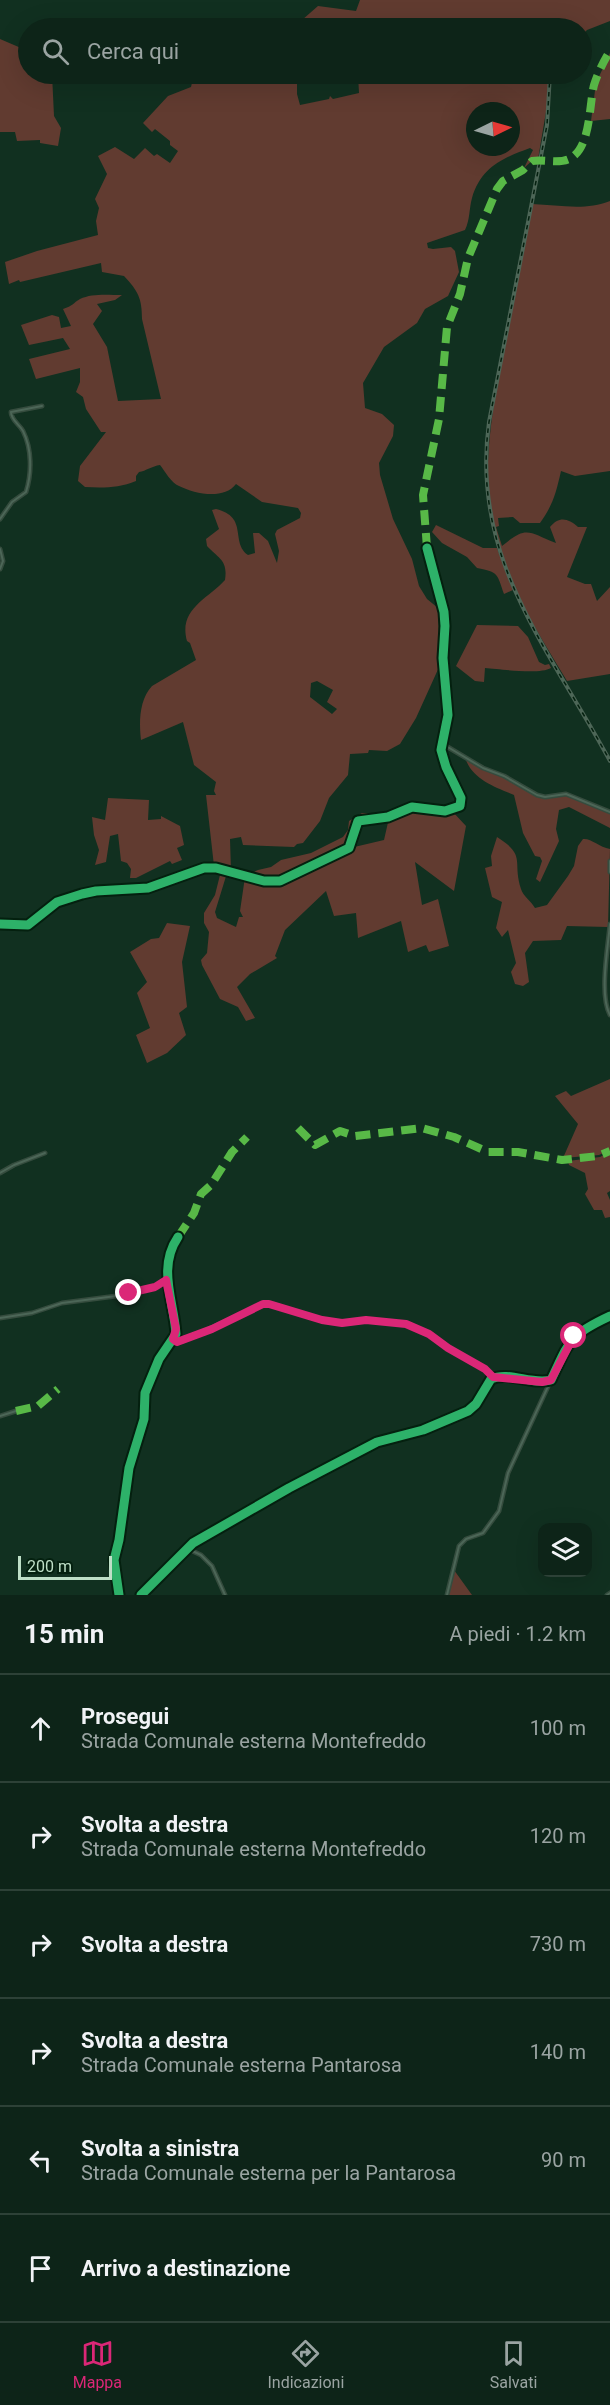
<!DOCTYPE html>
<html lang="it">
<head>
<meta charset="utf-8">
<style>
  :root { --surface:#0d2418; --page:#1b3025; --text:#f1f3f6; --muted:#9aa4a2; --line:#2d4137; --accent:#db2777 }
  body { margin:0; font-family:Roboto,sans-serif; background:var(--page); color:var(--text) }
  .controls { position:absolute; right:18px; bottom:18px; display:grid; overflow:hidden; border-radius:12px; box-shadow:0 6px 24px #0002 }
  .controls button { width:54px; height:54px; display:grid; place-items:center; padding:0; border:0; border-bottom:2px solid var(--line); background:var(--surface); color:var(--text); font:30px sans-serif }
  .compass { position:absolute; left:466px; top:102px; width:54px; height:54px; border-radius:50%; background:var(--surface); box-shadow:0 6px 24px #0002; rotate:85deg }
  .scale { position:absolute; left:18px; bottom:15px; width:94px; box-sizing:border-box; padding-left:6px; border:3px solid #bedfc7; border-top:0; font-size:16px; line-height:21px; white-space:nowrap; color:#bedfc7; -webkit-text-stroke:4px #04200f; paint-order:stroke }
  .stop { position:absolute; width:18px; height:18px; margin:-14px; border:4px solid #db2777; border-radius:50%; background:#fff }
  .stop.end { background:#db2777; border-color:#fff; box-shadow:0 2px 6px #0008 }
  .list { margin:0; padding:0; list-style:none }
  h2 { display:flex; justify-content:space-between; align-items:center; height:78px; margin:0; padding:0 24px; font-size:26px }
  h2 small { font-size:20px; font-weight:400; color:var(--muted) }
  .list li { display:grid; grid-template-columns:39px 1fr auto; gap:18px; align-items:center; box-sizing:border-box; height:108px; padding:0 24px; border-top:2px solid var(--line) }
  .list b { display:block; font-size:22px; white-space:nowrap }
  .list p { margin:0; font-size:20px; white-space:nowrap; color:var(--muted) }
  .list em { font-size:20px; font-style:normal; color:var(--muted) }
  .icon { flex:none; width:33px; height:33px; fill:none; stroke:currentColor; stroke-width:2; stroke-linecap:round; stroke-linejoin:round }
  .map { position:relative; flex:none; width:610px; height:1595px; overflow:hidden }
  .search { position:absolute; background:var(--surface); box-shadow:0 6px 24px #0002; left:18px; right:18px; top:18px; height:66px; display:flex; align-items:center; gap:15px; box-sizing:border-box; padding:0 21px; border-radius:33px; color:var(--muted); font-size:22px }
  .sheet { height:726px; background:var(--surface) }
  nav { display:flex; justify-content:space-around; align-items:center; box-sizing:border-box; height:84px; border-top:2px solid var(--line); background:var(--surface); font-size:16px; color:var(--muted) }
  nav a { display:grid; justify-items:center; gap:3px }
  nav .on { color:var(--accent) }
  .map>svg:first-child { display:block }
</style>
</head>
<body>
<div class="map">
<svg width="610" height="1595" viewBox="0 0 610 1595">
  <rect width="100%" height="100%" fill="#113020"/>
  <!-- green -->
  <path fill="#613b30" fill-rule="evenodd" d="M360,0H610V21L587,30L582,35V28L294,27L318,6L356,11Z
    M0,39L28,51V74H52L54,116L61,128L58,146L40,143V140L17,141L15,132H0Z
    M610,53V119L591,121L596,83Z
    M194,74H293L297,78V94L300,105L329,99L330,96L333,99L359,93L358,75L354,74H549L547,106L538,159H534L524,168L533,150L530,148C503,158 481,167 472,198C469,209 470,220 465,230L427,243L428,248L433,249L451,247L455,251L459,272L448,296L425,309L417,323L384,347L363,383L365,408L382,414L394,425L393,436L379,463L380,475L393,519L412,559L419,586L427,599L438,608L440,665L416,718L400,744L387,751L369,750L368,753L350,754L348,775L329,798L320,821L303,843L297,844L294,847L243,845L241,837L230,839L231,871L214,866L206,795H216L214,791L216,782L194,765L183,722L141,740C139,723 139,700 152,686L196,660L190,643L187,641C178,609 208,599 225,580C228,560 219,559 207,546L206,539L219,529L212,510L216,509C249,517 230,542 248,555L255,553L253,533H259L268,541L277,563L279,551L275,534L277,530L300,518L301,513L298,508L262,502L236,484C224,500 195,494 179,486C171,483 165,471 160,465C152,466 146,471 139,472L136,476V481C119,488 103,488 85,487L78,481L80,466L106,432H101L86,409L83,397L76,392L80,382V368L36,379L29,359L70,349L63,338L29,345L21,325L52,315L59,317L61,328L71,326L63,309C73,306 73,303 80,299C92,293 109,295 122,295L115,300L97,304L102,311L93,324L107,347L118,401L161,399L142,319C142,298 138,291 124,276L102,272L101,263L20,282L19,280L9,284L5,262L37,251L98,235L96,221L99,208L95,199L107,174L98,156L115,147L134,159L145,148L154,156L157,154L170,163L178,151L170,145V141L155,129L152,132L143,123L168,96L191,87ZM475,111H511V147H475ZM317,681L333,690L327,702L337,709L332,714L310,697L311,683Z
    M610,201V471L575,476L561,471C556,493 553,505 540,523H520L513,517L498,518L499,526L496,527L502,546C527,525 528,532 556,543L550,527C559,516 568,518 578,527H587L567,577L585,584H591L597,601L610,587V674L567,681C544,642 518,603 502,560C475,488 492,412 506,339C515,294 524,249 532,204C559,205 585,211 610,201Z
    M436,525L483,548H497L513,590L504,594C497,574 499,572 477,568L467,557L442,543L432,532Z
    M477,625L518,626L528,637L539,662L545,665L549,664L551,668C539,675 501,669 485,668L484,682L475,681L456,666Z
    M465,757L541,797L565,795L610,813V828L569,807L559,810L556,829L559,841L540,882L536,879L542,861L540,857L535,856L523,833L514,795C495,787 471,779 465,757Z
    M108,798L149,800L148,820L161,819V816L180,826L184,845L177,848L182,860L172,864L170,861L136,878H130L131,869L127,863L121,861L118,834L110,836L106,862L95,865L99,850L94,835L92,817L105,820Z
    M415,807L452,811L466,826L454,891L415,862L422,905L438,899L449,946L429,952L426,945L408,952L401,921L358,938L356,913L334,916L326,891L285,930L275,956L277,958L250,974L237,987L255,1018L246,1021L238,1007L220,999L202,965L201,960L207,953L209,932L204,923V913L215,895L221,871L227,873L215,912L217,918L236,927L239,917H243L240,911L245,877L268,883L280,882L350,848L384,840L389,818Z
    M362,813H375L377,817L356,821L349,847L280,880L267,881L247,875L258,870L271,867L281,860L311,853L343,837L348,830L349,821Z
    M497,837C527,856 512,861 521,889C523,896 531,901 535,908L547,905L568,876L574,866L578,846L583,839C591,838 599,847 610,849L608,927L567,926L561,940L533,941L525,953L529,982L523,986L515,984L511,972L516,963L508,930L502,937L496,928L502,902L492,897L485,868L492,866L491,856Z
    M167,923L190,926L182,962L187,1007L179,1013L186,1035L167,1053L147,1063L136,1035L150,1028L137,993L147,982L130,952L151,939L159,938Z
    M610,1079V1150L599,1155L563,1158L578,1124L555,1096L566,1091L571,1096Z
    M610,1152V1191L607,1193L610,1200V1217L605,1218L602,1210H594L585,1194L588,1189L585,1173L569,1165L568,1161L600,1157Z
    M454,1570L472,1595H449Z"/>
  <g fill="none" stroke-linecap="round" stroke-linejoin="round">
    <!-- minor casing -->
    <g stroke="#354c3e" stroke-width="5">
      <path id="minor" d="M0,519L12,502L26,492C32,473 32,449 23,431C19,424 11,420 11,412L42,406
        M0,549L3,561L0,569
        M441,743L483,768L504,776L537,795L545,797L566,794L610,812
        M610,861V872
        M0,924L28,925L57,902L82,894L96,891L148,888L204,868H216L264,881H280L349,848L358,821L388,817L412,807L445,811L460,806L461,798L446,767L441,750L448,715L443,658L445,626L444,612L427,548
        M610,924C608,947 599,995 610,1015
        M0,1173L14,1165L45,1153
        M0,1318L32,1313L62,1303L124,1295L155,1287L166,1281
        M173,1339L177,1342L183,1341L256,1307L269,1304L313,1318L342,1323L366,1320L403,1323L429,1334L448,1348L485,1369L493,1377
        M0,1416L16,1411
        M186,1548L201,1555L212,1566L225,1595
        M119,1595L114,1560L119,1540L129,1468L144,1419L145,1393L159,1359L176,1334C174,1301 157,1268 178,1237
        M141,1595L193,1543L289,1488L377,1442L423,1430L468,1411L476,1404L491,1379C509,1371 531,1385 551,1380C570,1340 569,1335 610,1316
        M447,1595L459,1546L466,1539L483,1533L499,1511L508,1473L551,1380
        M607,1595L610,1593"/>
    </g>
    <!-- minor -->
    <use href="#minor" stroke="#4c6657" stroke-width="2"/>
    <!-- rail casing -->
    <g stroke="#4d6657" stroke-width="4">
      <path id="rail" d="M550,74L547,125L489,422C470,559 549,648 610,761"/>
    </g>
    <!-- rail -->
    <use href="#rail" stroke="#04200f" stroke-width="1.5" stroke-dasharray="4.5" stroke-linecap="butt"/>
    <!-- quiet -->
    <path stroke="#58b947" stroke-width="8" stroke-dasharray="15 8" stroke-linecap="butt" d="M427,548L423,495L439,419L447,327L460,294L468,258L497,189L503,181L523,170L532,161C544,159 558,164 569,159C591,149 589,105 594,85C598,73 603,62 610,51
      M298,1128L315,1145L340,1131L355,1136L422,1128L454,1137L488,1152H518L562,1160L598,1156L610,1151
      M178,1237L194,1213L201,1194L211,1185L232,1152L247,1137
      M16,1411L38,1406L58,1389"/>
    <!-- cycleway casing -->
    <g stroke="#04200f" stroke-width="13">
      <path id="cycleway" d="M0,924L28,925L57,902L82,894L96,891L148,888L204,868H216L264,881H280L349,848L358,821L388,817L412,807L445,811L460,806L461,798L446,767L441,750L448,715L443,658L445,626L444,612L427,548
        M119,1595L114,1560L119,1540L129,1468L144,1419L145,1393L159,1359L176,1334C174,1301 157,1268 178,1237
        M141,1595L193,1543L289,1488L377,1442L423,1430L468,1411L476,1404L491,1379C509,1371 531,1385 551,1380C570,1340 569,1335 610,1316"/>
    </g>
    <!-- cycleway -->
    <use href="#cycleway" stroke="#2db169" stroke-width="9"/>
  </g>
  <g fill="none" stroke-linecap="round" stroke-linejoin="round">
    <!-- route -->
    <path stroke="#db2777" stroke-width="8" d="M129,1293L155,1287L166,1280L176,1329L173,1339L177,1342L212,1329L263,1304H269L322,1320L342,1323L366,1320L406,1324L429,1334L448,1348L485,1369L493,1377L542,1382L551,1380L574,1336"/>
  </g>
</svg>
<div class="controls">
<button><svg class="icon" aria-label="layers" viewBox="0 0 24 24"><path d="M12 4l9 5-9 5-9-5zM3 14l9 5 9-5"/></svg></button>
</div>
<svg class="compass" viewBox="-18 -18 36 36"><path d="M0-13l5 13h-10z" fill="#e53935"/><path d="M0 13l5-13h-10z" fill="#9aa4a2"/></svg>
<div class="scale">200 m</div>
<div class="stop" style="left:574px;top:1336px"></div>
<div class="stop end" style="left:129px;top:1293px"></div>
<div class="search"><svg class="icon" aria-label="search" viewBox="0 0 24 24"><circle cx="10" cy="10" r="6"/><path d="M15 15l6 6"/></svg>Cerca qui</div>
</div>
<section class="sheet">
<h2>15 min<small>A piedi · 1.2 km</small></h2>
<ul class="list">
<li><svg class="icon" aria-label="ahead" viewBox="0 0 24 24"><path d="M12 20V5M6 11l6-6 6 6"/></svg><div><b>Prosegui</b><p>Strada Comunale esterna Montefreddo</p></div><em>100 m</em></li>
<li><svg class="icon" aria-label="right" viewBox="0 0 24 24"><path d="M7 20v-9h11M14 6l5 5-5 5"/></svg><div><b>Svolta a destra</b><p>Strada Comunale esterna Montefreddo</p></div><em>120 m</em></li>
<li><svg class="icon" aria-label="right" viewBox="0 0 24 24"><path d="M7 20v-9h11M14 6l5 5-5 5"/></svg><div><b>Svolta a destra</b></div><em>730 m</em></li>
<li><svg class="icon" aria-label="right" viewBox="0 0 24 24"><path d="M7 20v-9h11M14 6l5 5-5 5"/></svg><div><b>Svolta a destra</b><p>Strada Comunale esterna Pantarosa</p></div><em>140 m</em></li>
<li><svg class="icon" aria-label="left" viewBox="0 0 24 24"><path d="M17 20v-9H6M10 6l-5 5 5 5"/></svg><div><b>Svolta a sinistra</b><p>Strada Comunale esterna per la Pantarosa</p></div><em>90 m</em></li>
<li><svg class="icon" aria-label="arrive" viewBox="0 0 24 24"><path d="M6 21V4h12l-3 4 3 4H6"/></svg><div><b>Arrivo a destinazione</b></div></li>
</ul>
</section>
<nav>
<a class="on"><svg class="icon" aria-label="map" viewBox="0 0 24 24"><path d="M3 6l6-2 6 2 6-2v14l-6 2-6-2-6 2zM9 4v14M15 6v14"/></svg>Mappa</a>
<a><svg class="icon" aria-label="directions" viewBox="0 0 24 24"><path d="M12 3l9 9-9 9-9-9zM9 14v-3h6M13 9l2 2-2 2"/></svg>Indicazioni</a>
<a><svg class="icon" aria-label="saved" viewBox="0 0 24 24"><path d="M7 4h10v16l-5-4-5 4z"/></svg>Salvati</a>
</nav>
</body>
</html>
